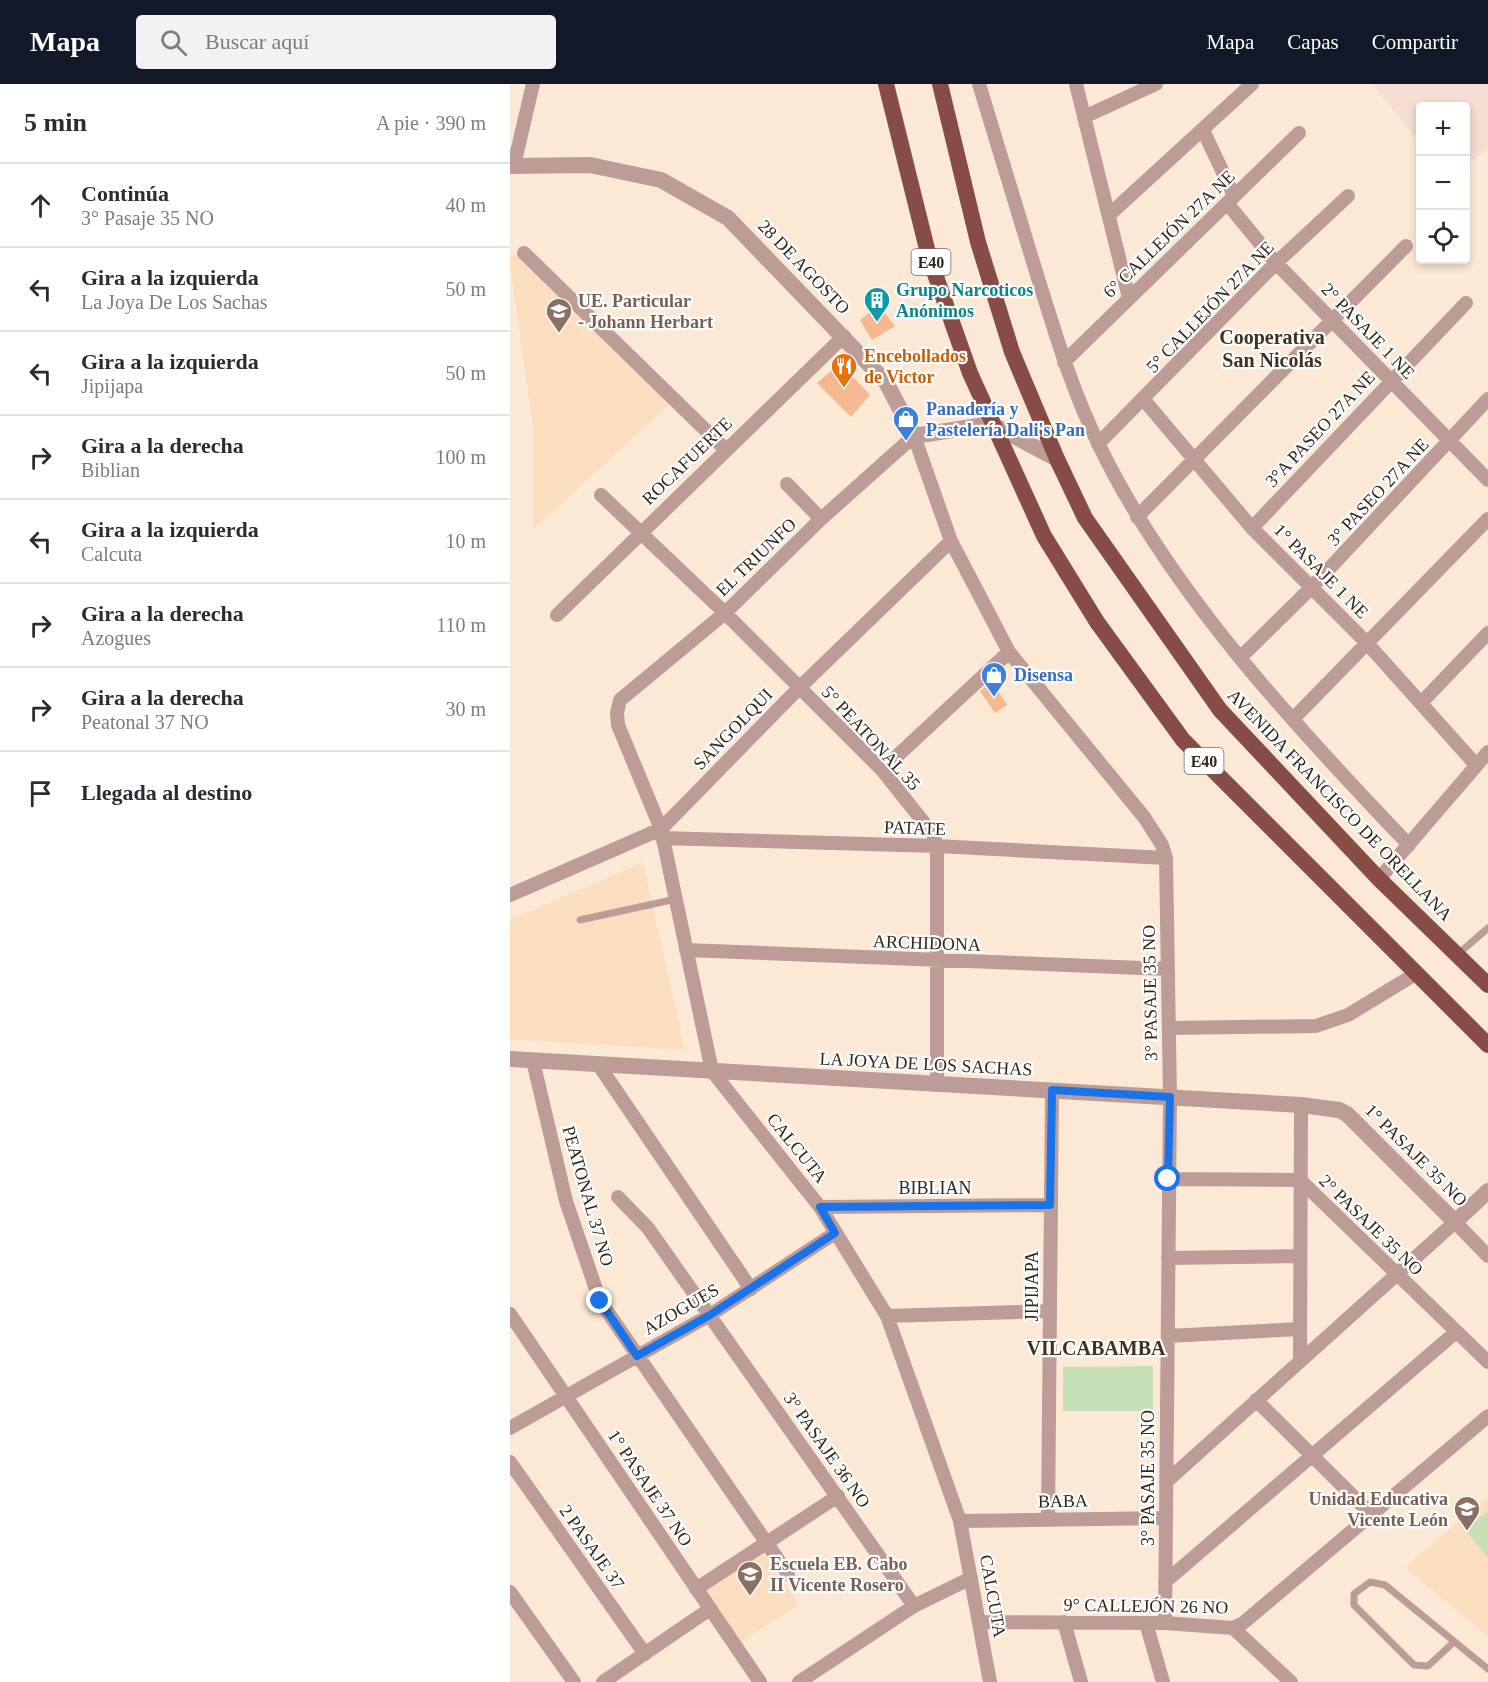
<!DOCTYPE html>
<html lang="es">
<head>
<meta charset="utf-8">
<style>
  :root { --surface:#fff; --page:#f2f2f3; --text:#2b2b33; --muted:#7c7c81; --line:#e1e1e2; --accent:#111827 }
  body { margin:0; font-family:"Times New Roman",serif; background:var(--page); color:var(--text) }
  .controls { position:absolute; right:18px; top:18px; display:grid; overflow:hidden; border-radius:6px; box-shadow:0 3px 9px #0003 }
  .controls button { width:54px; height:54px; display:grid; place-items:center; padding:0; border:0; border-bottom:2px solid var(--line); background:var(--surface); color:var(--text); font:30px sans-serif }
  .stop { position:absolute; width:18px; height:18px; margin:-14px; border:4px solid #1a73e8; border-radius:50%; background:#fff }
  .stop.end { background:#1a73e8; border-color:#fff; box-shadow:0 2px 6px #0008 }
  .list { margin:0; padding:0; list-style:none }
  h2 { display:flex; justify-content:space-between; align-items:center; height:78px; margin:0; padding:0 24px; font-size:26px }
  h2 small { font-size:20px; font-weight:400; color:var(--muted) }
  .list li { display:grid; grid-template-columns:39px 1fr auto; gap:18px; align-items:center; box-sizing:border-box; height:84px; padding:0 24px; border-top:2px solid var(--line) }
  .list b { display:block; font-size:22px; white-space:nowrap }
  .list p { margin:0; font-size:20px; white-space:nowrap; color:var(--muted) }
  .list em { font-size:20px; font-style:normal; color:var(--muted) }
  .icon { flex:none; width:33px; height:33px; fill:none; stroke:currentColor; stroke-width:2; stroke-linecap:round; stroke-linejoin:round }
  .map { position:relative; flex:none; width:978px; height:1598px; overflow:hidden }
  header { display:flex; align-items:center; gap:36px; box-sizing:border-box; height:84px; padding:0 30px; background:var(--accent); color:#fff }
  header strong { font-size:28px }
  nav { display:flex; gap:33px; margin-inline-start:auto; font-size:21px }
  .search { width:420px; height:54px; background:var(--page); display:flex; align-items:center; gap:15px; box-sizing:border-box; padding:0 21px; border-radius:6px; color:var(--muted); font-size:22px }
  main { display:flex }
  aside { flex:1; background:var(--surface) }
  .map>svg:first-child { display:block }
</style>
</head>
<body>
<header>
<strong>Mapa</strong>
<div class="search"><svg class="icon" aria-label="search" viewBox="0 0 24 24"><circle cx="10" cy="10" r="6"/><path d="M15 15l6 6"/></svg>Buscar aquí</div>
<nav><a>Mapa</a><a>Capas</a><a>Compartir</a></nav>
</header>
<main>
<aside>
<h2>5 min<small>A pie · 390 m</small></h2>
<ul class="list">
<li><svg class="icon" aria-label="ahead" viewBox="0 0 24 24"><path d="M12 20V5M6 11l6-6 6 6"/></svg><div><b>Continúa</b><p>3° Pasaje 35 NO</p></div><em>40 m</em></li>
<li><svg class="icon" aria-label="left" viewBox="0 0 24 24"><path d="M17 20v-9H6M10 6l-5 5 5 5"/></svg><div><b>Gira a la izquierda</b><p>La Joya De Los Sachas</p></div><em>50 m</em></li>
<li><svg class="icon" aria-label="left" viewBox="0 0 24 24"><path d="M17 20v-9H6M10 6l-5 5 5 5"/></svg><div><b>Gira a la izquierda</b><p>Jipijapa</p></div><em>50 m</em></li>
<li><svg class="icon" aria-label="right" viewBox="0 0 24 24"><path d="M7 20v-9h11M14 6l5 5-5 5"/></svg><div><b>Gira a la derecha</b><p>Biblian</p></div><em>100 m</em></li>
<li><svg class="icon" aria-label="left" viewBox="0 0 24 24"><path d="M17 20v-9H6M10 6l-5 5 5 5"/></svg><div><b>Gira a la izquierda</b><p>Calcuta</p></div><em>10 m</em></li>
<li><svg class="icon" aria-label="right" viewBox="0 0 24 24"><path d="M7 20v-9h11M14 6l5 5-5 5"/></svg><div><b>Gira a la derecha</b><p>Azogues</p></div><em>110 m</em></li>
<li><svg class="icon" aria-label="right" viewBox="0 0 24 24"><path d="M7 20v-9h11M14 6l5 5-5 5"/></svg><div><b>Gira a la derecha</b><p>Peatonal 37 NO</p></div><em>30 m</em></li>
<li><svg class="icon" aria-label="arrive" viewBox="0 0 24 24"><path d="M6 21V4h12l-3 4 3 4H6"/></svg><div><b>Llegada al destino</b></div></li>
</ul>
</aside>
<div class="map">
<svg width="978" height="1598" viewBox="0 0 978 1598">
  <rect width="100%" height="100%" fill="#fce9d5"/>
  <!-- built -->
  <path fill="#fbdebf" d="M8,169L160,320L23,446V345L0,179V172Z
    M133,778L175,966L0,955V836Z
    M978,1413V1553L895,1483Z
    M252,1466L289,1521L229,1559L192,1505Z"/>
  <!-- industrial -->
  <path fill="#f5ddd3" d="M862,0H978V66L956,80V22H910V58Z"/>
  <!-- green -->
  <path fill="#c7dfb7" d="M643,1282V1327H553V1283Z
    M978,1427V1474L955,1446Z"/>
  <!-- building -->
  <path fill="#f5b890" d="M369,221L385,242L362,256L350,236Z
    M330,279L360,311L341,333L307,299Z
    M482,598L497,621L485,629L470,607Z"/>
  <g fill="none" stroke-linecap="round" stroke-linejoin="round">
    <!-- service -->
    <path stroke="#bd9c98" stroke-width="7" d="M70,836L166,815
      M947,871L978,844
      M944,1558L918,1582L904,1581L844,1521V1510L860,1498L875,1501L978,1585"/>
    <!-- minor -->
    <path stroke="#bd9c98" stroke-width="14" d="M469,0C488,64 508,127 527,191C545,248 562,307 589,361C659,507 788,645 899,761
      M566,0L619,214
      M574,33L646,0
      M693,46L724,112
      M4,81L23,0
      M717,119L766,179L978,396
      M599,131L742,0
      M14,169L215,365
      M554,278L789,49
      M634,316L742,444L856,558L966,681
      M588,360L766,179L838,112
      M277,400L311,435
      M91,411L215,529L372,686L423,750L427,762V1000
      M627,433L896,162
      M742,444L956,219
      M47,531L334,252
      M731,573L802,503L978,315
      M911,619L978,549
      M784,634L978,435
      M372,686L499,568
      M152,754L427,762L656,774
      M869,795L978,668
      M0,811L151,745L289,604L441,457
      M176,866L657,885
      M660,944L806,942L838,931L907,889
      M23,977L56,1117L90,1217L278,1490
      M88,980L241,1205
      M658,1095L790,1096L978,1278
      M108,1113L138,1144L404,1522
      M310,1123L540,1121
      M658,1174L790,1172
      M0,1230L250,1598
      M377,1232L540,1227
      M658,1252L790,1245
      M790,1277L791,1021
      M746,1316L862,1431
      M0,1344L200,1231L325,1149
      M0,1378L135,1570
      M656,1398L945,1138L978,1172
      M538,1435L542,1007
      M450,1437L656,1434
      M655,1498L946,1248
      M186,1505L328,1412
      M0,1508L64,1598
      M469,1538L655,1539L723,1544L732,1540L978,1332
      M554,1538L571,1598
      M636,1539L653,1598
      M723,1544L781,1598
      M93,1598L200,1525
      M289,1598L404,1522L461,1494
      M480,1598L450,1437L377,1232L310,1123L202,987L151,745L108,641L107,629L110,616L215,529L311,435L404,352L441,457L499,568L634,733L652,761L656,774L660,1013L655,1539"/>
    <!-- tertiary -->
    <path stroke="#bd9c98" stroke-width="16" d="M0,82L80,81L151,96L218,134L376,298L404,352L481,340L547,375
      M0,975L791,1021L829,1026L837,1030L945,1138L978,1107"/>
    <!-- trunk -->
    <path stroke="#874c46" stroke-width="16" d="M376,0L419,173L460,289L534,452L587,538L673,656L978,961
      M430,0L468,158L502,268L547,375L575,434L710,626L869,795L978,901"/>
  </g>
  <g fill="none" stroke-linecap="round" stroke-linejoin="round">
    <!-- route -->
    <path stroke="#1a73e8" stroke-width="8" d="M90,1217L127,1272L200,1231L325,1149L310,1123L540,1121L542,1006L660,1013L658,1095"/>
  </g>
  <!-- icons -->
  <defs>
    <g id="building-pin" transform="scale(1.35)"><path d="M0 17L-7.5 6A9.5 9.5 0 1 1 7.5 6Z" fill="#0f9aa8" stroke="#fff"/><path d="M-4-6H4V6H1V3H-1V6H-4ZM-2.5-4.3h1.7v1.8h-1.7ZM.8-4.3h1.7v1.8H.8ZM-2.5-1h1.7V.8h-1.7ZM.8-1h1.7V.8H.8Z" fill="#fff"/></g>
    <g id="school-pin" transform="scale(1.35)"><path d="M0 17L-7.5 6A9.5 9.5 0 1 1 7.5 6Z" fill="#8d6e63" stroke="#fff"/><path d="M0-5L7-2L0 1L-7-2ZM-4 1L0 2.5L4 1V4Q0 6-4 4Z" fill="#fff"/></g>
    <g id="restaurant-pin" transform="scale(1.35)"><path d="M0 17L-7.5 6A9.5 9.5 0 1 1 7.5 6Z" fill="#e8710a" stroke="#fff"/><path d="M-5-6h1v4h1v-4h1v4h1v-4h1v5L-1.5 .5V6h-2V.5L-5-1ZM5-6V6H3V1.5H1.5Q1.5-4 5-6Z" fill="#fff"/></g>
    <g id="shop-pin" transform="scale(1.35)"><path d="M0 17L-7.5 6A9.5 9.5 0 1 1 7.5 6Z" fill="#3f7fe0" stroke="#fff"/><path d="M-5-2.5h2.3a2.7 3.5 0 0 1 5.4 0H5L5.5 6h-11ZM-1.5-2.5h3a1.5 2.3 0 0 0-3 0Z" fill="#fff"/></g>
  </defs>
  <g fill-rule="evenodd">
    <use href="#building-pin" x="367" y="216"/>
    <use href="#school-pin" x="49" y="227"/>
    <use href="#restaurant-pin" x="334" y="282"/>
    <use href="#shop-pin" x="396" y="335"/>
    <use href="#shop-pin" x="484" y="591"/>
    <use href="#school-pin" x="957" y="1425"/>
    <use href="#school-pin" x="240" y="1490"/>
  </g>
  <g text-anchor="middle" stroke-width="4.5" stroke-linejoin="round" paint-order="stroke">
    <!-- shield labels -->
    <g fill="#fff" stroke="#6e6862" stroke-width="1.5">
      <rect x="401.5" y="165" width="39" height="26" rx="4.5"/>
      <rect x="674.5" y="664" width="39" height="26" rx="4.5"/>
    </g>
    <g font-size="16" font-weight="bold" fill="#30281e">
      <text x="421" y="184">E40</text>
      <text x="694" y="683">E40</text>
    </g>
    <!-- street labels -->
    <g font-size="18" fill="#30281e" stroke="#fff">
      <text transform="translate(659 150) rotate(-44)" y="6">6° CALLEJÓN 27A NE</text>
      <text transform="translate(294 183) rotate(46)" y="6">28 DE AGOSTO</text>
      <text transform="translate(700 223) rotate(-46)" y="6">5° CALLEJÓN 27A NE</text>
      <text transform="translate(858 247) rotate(46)" y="6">2° PASAJE 1 NE</text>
      <text transform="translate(810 345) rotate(-47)" y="6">3°A PASEO 27A NE</text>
      <text transform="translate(177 377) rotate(-44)" y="6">ROCAFUERTE</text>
      <text transform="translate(868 408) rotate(-47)" y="6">3° PASEO 27A NE</text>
      <text transform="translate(246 473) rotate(-44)" y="6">EL TRIUNFO</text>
      <text transform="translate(811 487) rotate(45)" y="6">1° PASAJE 1 NE</text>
      <text transform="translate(223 645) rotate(-46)" y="6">SANGOLQUI</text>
      <text transform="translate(361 654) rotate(47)" y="6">5° PEATONAL 35</text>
      <text transform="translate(830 721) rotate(46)" y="6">AVENIDA FRANCISCO DE ORELLANA</text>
      <text transform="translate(405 744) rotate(2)" y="6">PATATE</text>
      <text transform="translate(417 859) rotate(2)" y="6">ARCHIDONA</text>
      <text transform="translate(640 909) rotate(-91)" y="6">3° PASAJE 35 NO</text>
      <text transform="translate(416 980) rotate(3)" y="6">LA JOYA DE LOS SACHAS</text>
      <text transform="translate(287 1064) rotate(51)" y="6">CALCUTA</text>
      <text transform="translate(906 1071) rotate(45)" y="6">1° PASAJE 35 NO</text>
      <text x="425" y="1110">BIBLIAN</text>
      <text transform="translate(78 1112) rotate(74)" y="6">PEATONAL 37 NO</text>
      <text transform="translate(861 1141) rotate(44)" y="6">2° PASAJE 35 NO</text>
      <text transform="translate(522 1202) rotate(-90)" y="6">JIPIJAPA</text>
      <text transform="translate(171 1225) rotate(-30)" y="6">AZOGUES</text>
      <text transform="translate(317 1366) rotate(55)" y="6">3° PASAJE 36 NO</text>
      <text transform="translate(638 1394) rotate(-90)" y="6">3° PASAJE 35 NO</text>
      <text transform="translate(140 1404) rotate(56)" y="6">1° PASAJE 37 NO</text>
      <text transform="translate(553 1417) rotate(-1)" y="6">BABA</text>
      <text transform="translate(82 1463) rotate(55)" y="6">2 PASAJE 37</text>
      <text transform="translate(483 1512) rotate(80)" y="6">CALCUTA</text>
      <text transform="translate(636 1522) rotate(1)" y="6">9° CALLEJÓN 26 NO</text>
    </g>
    <!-- culture labels -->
    <g font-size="18" font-weight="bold" fill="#0d838f" stroke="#fff" text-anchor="start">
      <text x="386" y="212">Grupo Narcoticos<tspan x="386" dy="21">Anónimos</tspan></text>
    </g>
    <!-- education labels -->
    <g font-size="18" font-weight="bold" fill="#785e54" stroke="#fff" text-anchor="start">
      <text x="68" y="223">UE. Particular<tspan x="68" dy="21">- Johann Herbart</tspan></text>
      <text x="938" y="1421" text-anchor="end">Unidad Educativa<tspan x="938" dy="21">Vicente León</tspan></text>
      <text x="260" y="1486">Escuela EB. Cabo<tspan x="260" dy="21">II Vicente Rosero</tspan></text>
    </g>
    <!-- food labels -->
    <g font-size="18" font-weight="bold" fill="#c56008" stroke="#fff" text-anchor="start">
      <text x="354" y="278">Encebollados<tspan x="354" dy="21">de Victor</tspan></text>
    </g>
    <!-- shop labels -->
    <g font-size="18" font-weight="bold" fill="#366cbe" stroke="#fff" text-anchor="start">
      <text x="416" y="331">Panadería y<tspan x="416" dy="21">Pastelería Dali's Pan</tspan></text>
      <text x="504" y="597">Disensa</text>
    </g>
    <!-- neighbourhood labels -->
    <g font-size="20" font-weight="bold" fill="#42301c" stroke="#fff">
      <text x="762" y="260">Cooperativa<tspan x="762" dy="23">San Nicolás</tspan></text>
      <text x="586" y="1271">VILCABAMBA</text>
    </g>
  </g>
</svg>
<div class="controls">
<button>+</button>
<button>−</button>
<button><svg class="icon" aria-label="locate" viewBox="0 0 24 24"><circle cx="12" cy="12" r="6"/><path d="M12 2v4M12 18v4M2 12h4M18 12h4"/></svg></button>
</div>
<div class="stop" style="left:658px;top:1095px"></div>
<div class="stop end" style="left:90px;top:1217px"></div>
</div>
</main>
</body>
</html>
